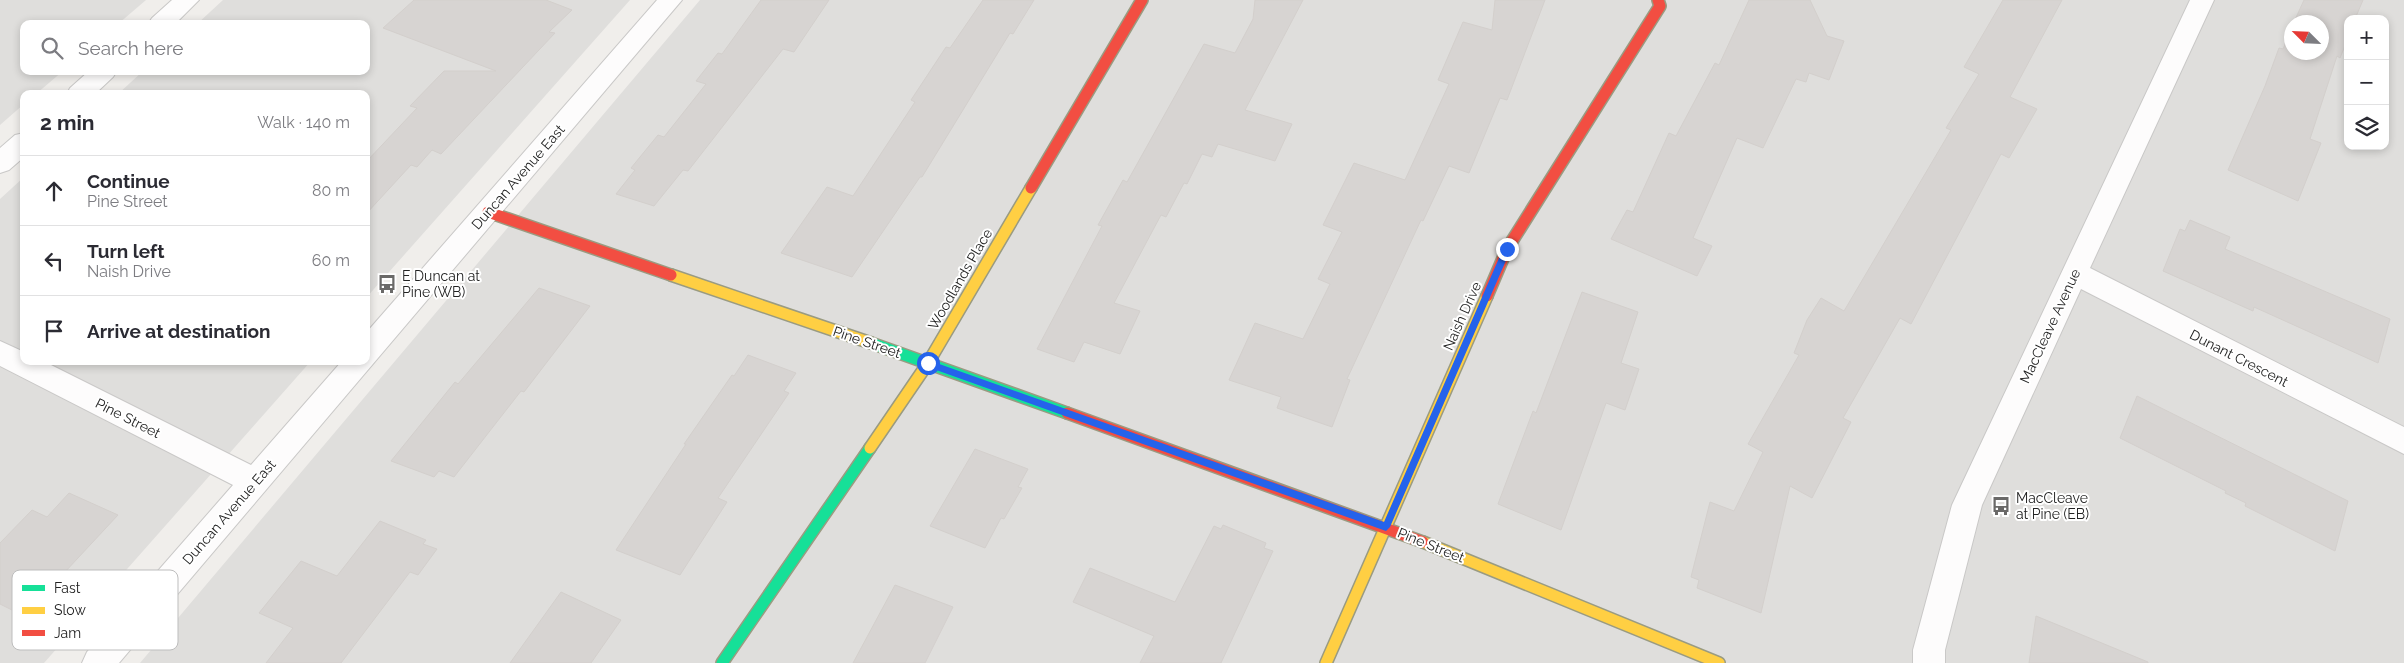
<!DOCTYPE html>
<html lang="en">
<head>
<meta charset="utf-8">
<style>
  :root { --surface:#fff; --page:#f2f2f3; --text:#2b2b33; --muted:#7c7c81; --line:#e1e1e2 }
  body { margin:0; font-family:Raleway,sans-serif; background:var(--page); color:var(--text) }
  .controls { position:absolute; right:15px; top:15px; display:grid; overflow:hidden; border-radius:10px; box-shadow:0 2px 8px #0003 }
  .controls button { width:45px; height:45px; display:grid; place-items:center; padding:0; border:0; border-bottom:1px solid var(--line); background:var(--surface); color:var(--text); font:25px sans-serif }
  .compass { position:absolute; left:2284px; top:15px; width:45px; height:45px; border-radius:50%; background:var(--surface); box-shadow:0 2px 8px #0003; rotate:294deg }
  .stop { position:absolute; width:15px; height:15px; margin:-11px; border:4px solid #2563eb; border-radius:50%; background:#fff }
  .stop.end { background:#2563eb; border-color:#fff; box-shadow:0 1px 5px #0008 }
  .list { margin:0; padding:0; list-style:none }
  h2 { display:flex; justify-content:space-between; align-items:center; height:65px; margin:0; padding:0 20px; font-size:21px }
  h2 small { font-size:16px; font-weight:400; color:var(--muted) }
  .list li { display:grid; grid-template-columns:32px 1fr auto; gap:15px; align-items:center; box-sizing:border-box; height:70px; padding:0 20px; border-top:1px solid var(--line) }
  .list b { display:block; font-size:19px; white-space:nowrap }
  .list p { margin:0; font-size:16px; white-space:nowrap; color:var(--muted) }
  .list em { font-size:16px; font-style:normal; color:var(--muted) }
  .icon { flex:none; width:28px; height:28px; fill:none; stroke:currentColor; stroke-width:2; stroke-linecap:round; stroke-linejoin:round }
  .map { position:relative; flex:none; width:2404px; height:663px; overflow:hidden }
  .search { position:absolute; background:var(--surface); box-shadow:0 2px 8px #0003; left:20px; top:20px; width:350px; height:55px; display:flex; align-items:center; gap:12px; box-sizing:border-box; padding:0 18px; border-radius:10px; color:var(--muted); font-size:19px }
  .panel { position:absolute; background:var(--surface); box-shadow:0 2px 8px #0003; left:20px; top:90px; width:350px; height:275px; border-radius:10px }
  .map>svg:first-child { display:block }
</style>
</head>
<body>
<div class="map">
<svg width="2404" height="663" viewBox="0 0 2404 663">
  <rect width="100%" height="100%" fill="#f0eeeb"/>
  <!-- residential -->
  <path fill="#dfdedc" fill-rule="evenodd" d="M0,0H146L118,24H24V71H63L36,94H24V104L0,125Z
    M223,0H630L366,298V94H118L143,71H366V24H197Z
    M700,0H2404V663H140ZM2348,19H2385V146H2348ZM2292,22H2322V52H2292Z
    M24,177V361H311L44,663H0V199Z"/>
  <!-- building -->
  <path fill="#d7d4d2" stroke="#d3cfcc" d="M414,0H546L572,10L549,32L555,33L441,154L432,150L417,167L411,165L366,214V162L417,108L410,106L444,71H496L383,28Z
    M761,0H829L794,52L783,49L688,171L683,170L654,206L616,194L635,170L631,168L658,135L664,137L706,84L696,81L718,53L722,54Z
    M983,0H1034L1013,34L1010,33L922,177H920L852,277L781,253L827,187L853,196L915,102L911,100L946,47L950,48Z
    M1255,0H1303L1245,110L1292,124L1275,161L1218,144L1212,157L1202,154L1187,184L1184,183L1166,217L1161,215L1114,303L1140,311L1120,354L1084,342L1074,362L1037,349L1102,226L1098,225L1123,180L1127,182L1204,44L1235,53L1253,19Z
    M1495,0H1545L1507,100L1500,98L1469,173L1449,166L1423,221L1421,220L1347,379L1350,380L1332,427L1277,408L1281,397L1229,380L1255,323L1303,339L1330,284L1318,279L1342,232L1323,225L1354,163L1405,180L1449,84L1438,80L1463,22L1492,30Z
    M1749,0H1810L1827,36L1844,41L1829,80L1809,73L1806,82L1796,79L1763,148L1737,138L1693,238L1712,246L1697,276L1611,239L1627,210L1633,212L1669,133L1676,136L1715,63L1719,65Z
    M2003,0H2062L2010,97L2037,109L2009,158L2001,154L1911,324L1900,318L1843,418L1851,422L1812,498L1790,486L1761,613L1697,588L1699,580L1691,577L1710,502L1734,511L1763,452L1748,444L1799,355L1794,353L1807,320L1821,298L1844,311L1951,130L1946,128L1979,74L1964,67Z
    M2304,0H2363L2355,19H2348V38L2340,58L2337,56L2310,139L2321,143L2298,201L2228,170L2265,86L2279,48L2283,49L2292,28V52H2322V22H2294Z
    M2190,220L2230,237L2225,249L2390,319L2378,363L2254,307L2253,311L2163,271L2180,229L2185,231Z
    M539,288L590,306L524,392L521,391L454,477L439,471L434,477L391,461L455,382L458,384Z
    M1582,292L1638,312L1621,363L1639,369L1625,410L1606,403L1561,530L1498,504L1533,411L1536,413Z
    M748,355L796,373L784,391L789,393L718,498L727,502L680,575L616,550L686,444H684L732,375L734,376Z
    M2137,396L2348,501L2335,551L2245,506L2246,503L2225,493L2226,491L2120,438Z
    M975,449L1028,469L1018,487L1022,488L1004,519L1001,518L985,548L930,526Z
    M69,493L118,515L24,616L0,604V543L32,510L47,517Z
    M380,521L426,540L423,544L437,549L418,575L410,572L341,663H266L293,628L259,613L301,561L337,576Z
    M1223,525L1266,543L1264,548L1273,551L1221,663H1140L1154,636L1073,602L1090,568L1175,602L1214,526L1221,529Z
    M895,585L953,607L925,663H853Z
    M561,592L621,620L591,663H510Z
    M2036,616L2148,662V663H2029Z"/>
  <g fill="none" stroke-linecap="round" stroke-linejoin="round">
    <!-- street casing -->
    <g stroke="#c9c8c7" stroke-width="2">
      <path id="street" d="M172,0H199L175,24H148L152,18Z
        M657,0H682L119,663H82L87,652L233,485L0,366V341L24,352V361H43L251,465L342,361H366V333Z
        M2190,0H2214L2090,268L2404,427V454L2081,289L1982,505L1945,650V663H1913V650L1952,505Z
        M89,71H117L113,77L95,94H67L70,88Z
        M24,133V157L9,170L0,173V148L15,135Z"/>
    </g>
    <!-- fast casing -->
    <g stroke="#9a9b81" stroke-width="14">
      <path id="fast" d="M871,343L1067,413
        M722,663L870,448"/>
    </g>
    <!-- slow casing -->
    <g stroke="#9a9b81" stroke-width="14">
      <path id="slow" d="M671,275L871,343
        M870,448L928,363L1031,188
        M1423,542L1719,663
        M1326,663L1487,296"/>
    </g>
    <!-- jam casing -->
    <g stroke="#9a9b81" stroke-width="14">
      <path id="jam" d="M1031,188L1142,0
        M488,212L671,275
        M1487,296L1507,249L1660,6L1658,0
        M1067,413L1423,542"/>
    </g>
    <!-- street -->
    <use href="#street" fill="#fdfcfc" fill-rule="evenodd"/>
    <!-- fast -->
    <use href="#fast" stroke="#16e098" stroke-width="11"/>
    <!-- slow -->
    <use href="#slow" stroke="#ffcf43" stroke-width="11"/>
    <!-- jam -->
    <use href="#jam" stroke="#f24e42" stroke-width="11"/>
  </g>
  <!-- route -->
  <path fill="#2563eb" d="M1507,246L1511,249L1390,527L1386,531L925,366L924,363L928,360L1384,522L1503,249Z"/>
  <!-- icons -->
  <defs>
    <g id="bus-bare" transform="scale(1.5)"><path d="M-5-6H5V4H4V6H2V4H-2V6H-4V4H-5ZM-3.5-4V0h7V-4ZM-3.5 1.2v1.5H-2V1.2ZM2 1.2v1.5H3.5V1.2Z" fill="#6a6968" stroke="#fff" stroke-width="2.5" paint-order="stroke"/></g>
  </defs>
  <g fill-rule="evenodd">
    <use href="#bus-bare" x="387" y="284"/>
    <use href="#bus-bare" x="2001" y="506"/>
  </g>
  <g text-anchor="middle" stroke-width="4" stroke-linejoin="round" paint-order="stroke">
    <!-- street labels -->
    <g font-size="14" fill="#222" stroke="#fff">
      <text transform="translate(518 177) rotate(-49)" y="5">Duncan Avenue East</text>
      <text transform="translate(960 279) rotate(-60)" y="5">Woodlands Place</text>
      <text transform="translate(1462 316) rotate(-66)" y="5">Naish Drive</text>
      <text transform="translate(2050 326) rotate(-65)" y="5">MacCleave Avenue</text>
      <text transform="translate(867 342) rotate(19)" y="5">Pine Street</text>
      <text transform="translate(2239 358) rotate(27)" y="5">Dunant Crescent</text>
      <text transform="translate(128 418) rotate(27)" y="5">Pine Street</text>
      <text transform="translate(229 512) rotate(-49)" y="5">Duncan Avenue East</text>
      <text transform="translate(1431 545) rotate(22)" y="5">Pine Street</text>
    </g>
    <!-- poi labels -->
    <g font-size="14" fill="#222" stroke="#fff" text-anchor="start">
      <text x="402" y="281">E Duncan at<tspan x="402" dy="16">Pine (WB)</tspan></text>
      <text x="2016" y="503">MacCleave<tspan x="2016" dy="16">at Pine (EB)</tspan></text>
    </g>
  </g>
  <!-- legend -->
  <rect x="12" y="570" width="166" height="80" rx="8" fill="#fff" stroke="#bdbdbd" stroke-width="1"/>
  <rect x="22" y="585" width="23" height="6" fill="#16e098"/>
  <rect x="22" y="607" width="23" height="7" fill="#ffcf43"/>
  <rect x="22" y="630" width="23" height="6" fill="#f24e42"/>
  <g font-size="14" fill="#222">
    <text x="54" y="593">Fast</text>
    <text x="54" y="615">Slow</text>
    <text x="54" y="638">Jam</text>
  </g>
</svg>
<div class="controls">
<button>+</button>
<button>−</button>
<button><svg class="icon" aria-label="layers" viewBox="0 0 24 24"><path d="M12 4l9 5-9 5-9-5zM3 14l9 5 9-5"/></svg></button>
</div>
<svg class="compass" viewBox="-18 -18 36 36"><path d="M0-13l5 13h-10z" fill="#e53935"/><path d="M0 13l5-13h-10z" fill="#7c7c81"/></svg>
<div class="stop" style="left:928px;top:363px"></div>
<div class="stop end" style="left:1507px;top:249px"></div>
<div class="search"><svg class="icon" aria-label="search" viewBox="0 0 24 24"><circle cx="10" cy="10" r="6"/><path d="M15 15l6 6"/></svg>Search here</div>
<section class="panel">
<h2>2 min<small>Walk · 140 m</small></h2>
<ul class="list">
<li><svg class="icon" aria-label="ahead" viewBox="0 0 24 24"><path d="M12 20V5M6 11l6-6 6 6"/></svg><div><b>Continue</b><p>Pine Street</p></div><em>80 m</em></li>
<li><svg class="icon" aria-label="left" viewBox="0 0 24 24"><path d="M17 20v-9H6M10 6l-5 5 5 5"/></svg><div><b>Turn left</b><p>Naish Drive</p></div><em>60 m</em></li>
<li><svg class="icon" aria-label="arrive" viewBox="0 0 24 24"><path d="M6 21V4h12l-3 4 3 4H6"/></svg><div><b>Arrive at destination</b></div></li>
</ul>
</section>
</div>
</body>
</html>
